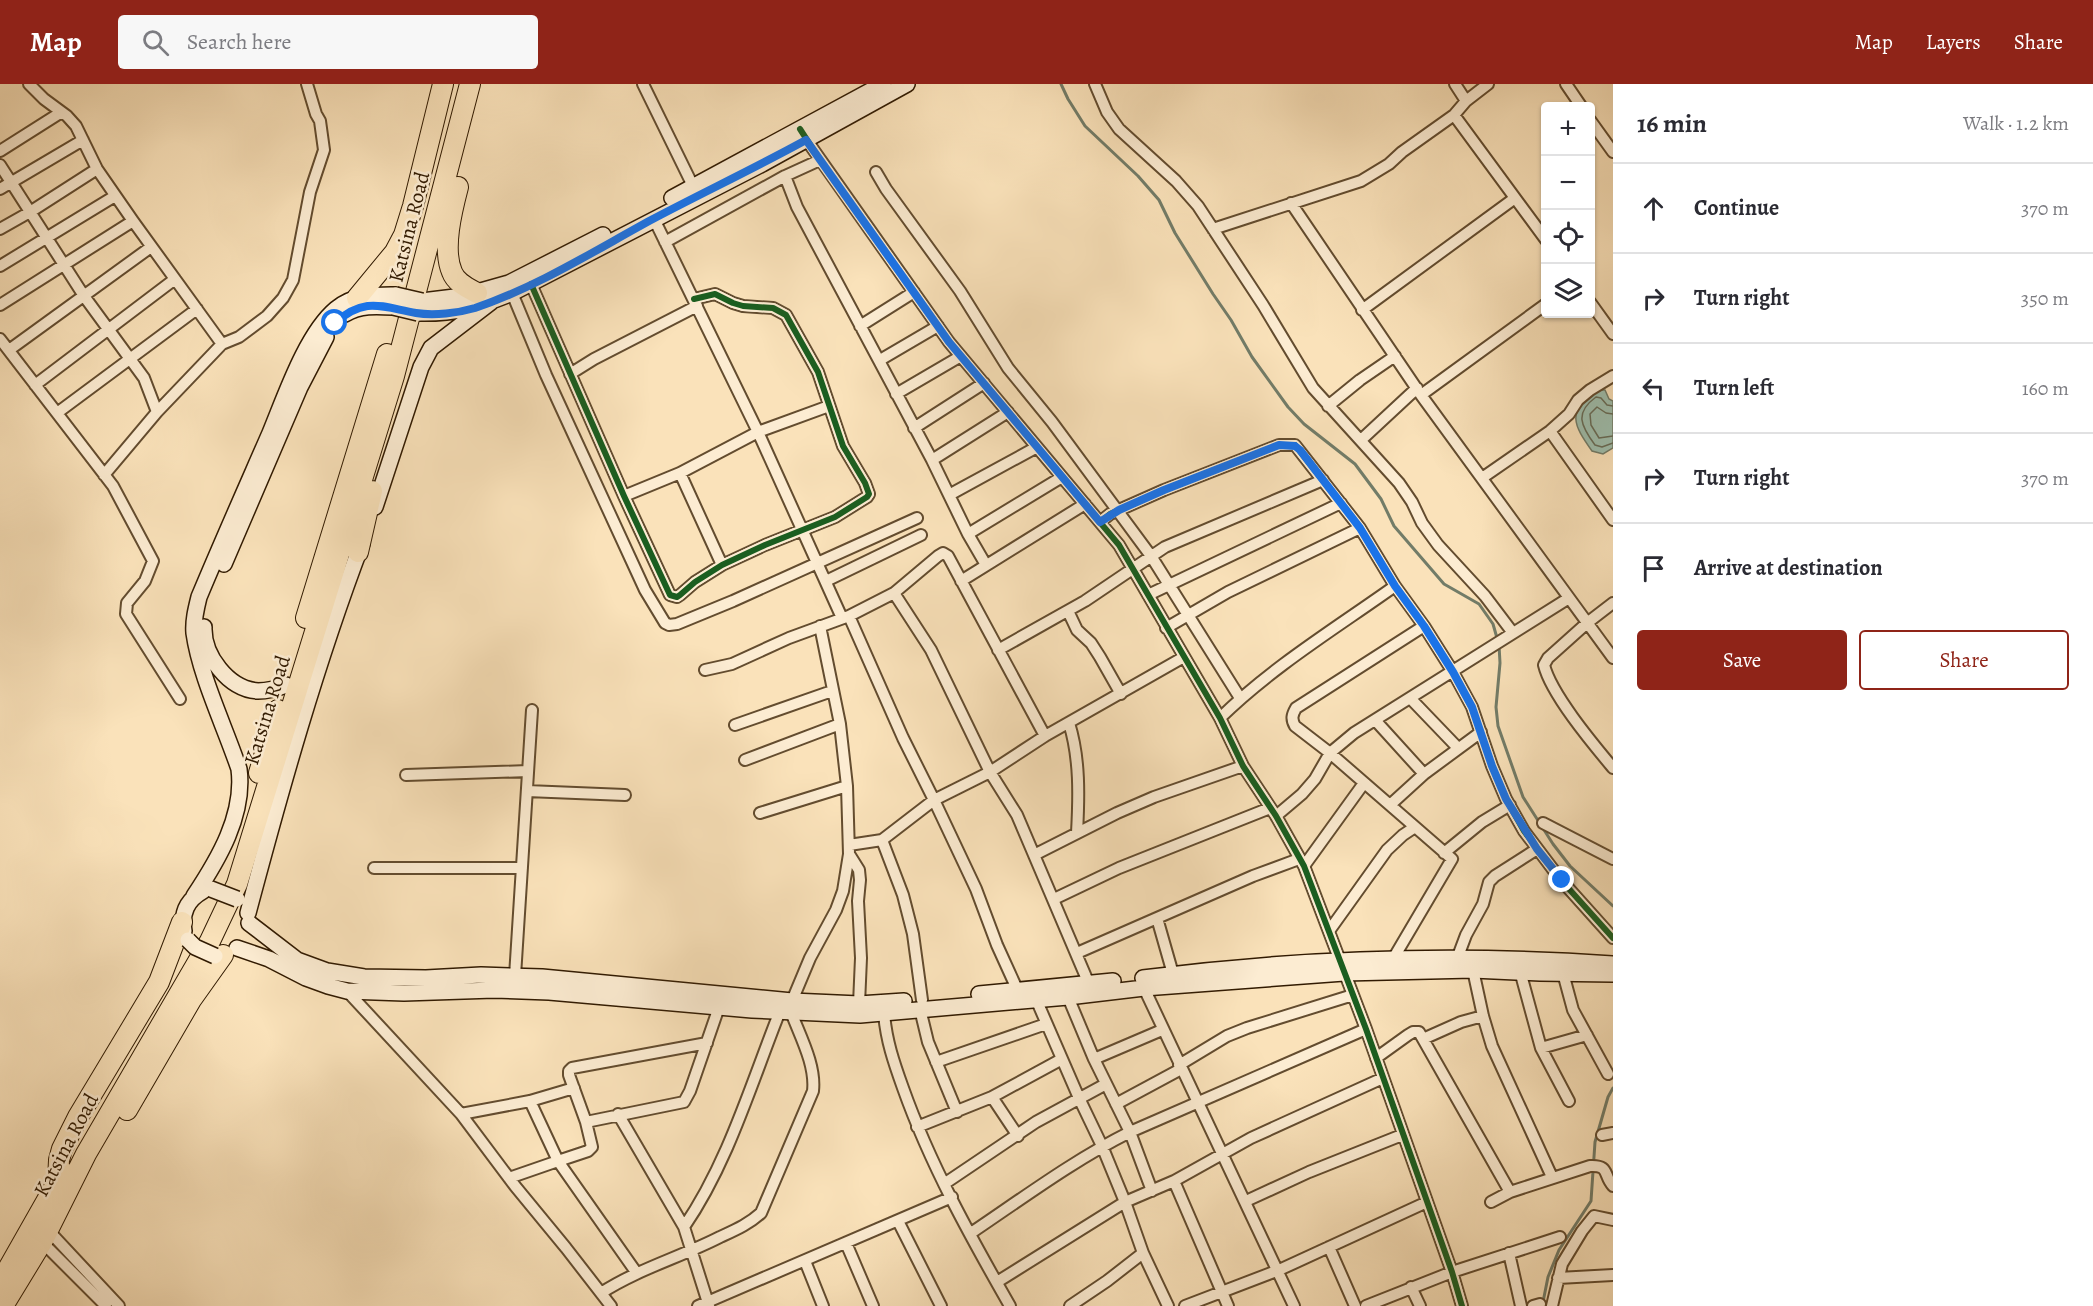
<!DOCTYPE html>
<html lang="en">
<head>
<meta charset="utf-8">
<style>
  :root { --surface:#fff; --page:#f7f7f7; --text:#2b2b33; --muted:#7c7c81; --line:#e1e1e2; --accent:#8f2418 }
  body { margin:0; font-family:Alegreya,serif; background:var(--page); color:var(--text) }
  .controls { position:absolute; right:18px; top:18px; display:grid; overflow:hidden; border-radius:6px; box-shadow:0 2px 4px #0004 }
  .controls button { width:54px; height:54px; display:grid; place-items:center; padding:0; border:0; border-bottom:2px solid var(--line); background:var(--surface); color:var(--text); font:30px sans-serif }
  .stop { position:absolute; width:18px; height:18px; margin:-14px; border:4px solid #1a73e8; border-radius:50%; background:#fff }
  .stop.end { background:#1a73e8; border-color:#fff; box-shadow:0 2px 6px #0008 }
  .list { margin:0; padding:0; list-style:none }
  h2 { display:flex; justify-content:space-between; align-items:center; height:78px; margin:0; padding:0 24px; font-size:26px }
  h2 small { font-size:20px; font-weight:400; color:var(--muted) }
  .list li { display:grid; grid-template-columns:39px 1fr auto; gap:18px; align-items:center; box-sizing:border-box; height:90px; padding:0 24px; border-top:2px solid var(--line) }
  .list b { display:block; font-size:22px; white-space:nowrap }
  .list em { font-size:20px; font-style:normal; color:var(--muted) }
  .actions { display:flex; gap:12px; padding:18px 24px }
  .actions a { flex:1; padding:14px 0; border:2px solid var(--accent); border-radius:6px; text-align:center; font-size:21px; color:var(--accent) }
  .actions .main { background:var(--accent); color:#fff }
  .icon { flex:none; width:33px; height:33px; fill:none; stroke:currentColor; stroke-width:2; stroke-linecap:round; stroke-linejoin:round }
  .map { position:relative; flex:none; width:1613px; height:1222px; overflow:hidden }
  header { display:flex; align-items:center; gap:36px; box-sizing:border-box; height:84px; padding:0 30px; background:var(--accent); color:#fff }
  header strong { font-size:28px }
  nav { display:flex; gap:33px; margin-inline-start:auto; font-size:21px }
  .search { width:420px; height:54px; background:var(--page); display:flex; align-items:center; gap:15px; box-sizing:border-box; padding:0 21px; border-radius:6px; color:var(--muted); font-size:22px }
  main { display:flex }
  aside { flex:1; background:var(--surface) }
  .map>svg:first-child { display:block }
</style>
</head>
<body>
<header>
<strong>Map</strong>
<div class="search"><svg class="icon" aria-label="search" viewBox="0 0 24 24"><circle cx="10" cy="10" r="6"/><path d="M15 15l6 6"/></svg>Search here</div>
<nav><a>Map</a><a>Layers</a><a>Share</a></nav>
</header>
<main>
<div class="map">
<svg width="1613" height="1222" viewBox="0 0 1613 1222">
  <rect width="100%" height="100%" fill="#fae2ba"/>
  <filter id="stains"><feTurbulence type="fractalNoise" baseFrequency=".00333" numOctaves="4"/><feColorMatrix values="0 0 0 0 .2 0 0 0 0 .09 0 0 0 0 .02 0 0 0 .5 -.17"/></filter>
  <radialGradient id="worn" r=".72"><stop offset=".6" stop-color="#630" stop-opacity="0"/><stop offset="1" stop-color="#630" stop-opacity=".3"/></radialGradient>
  <!-- water -->
  <path fill="#9ebead" stroke="#727c68" stroke-width="1.5" d="M1595,306H1605L1609,315L1613,317V364L1603,370L1592,367C1573,340 1567,329 1595,306Z"/>
  <g fill="none" stroke-linecap="round" stroke-linejoin="round">
    <!-- shore -->
    <path stroke="#686c57" stroke-width="1.5" d="M1613,322L1607,321L1601,314L1596,313C1574,329 1581,342 1595,361L1602,363L1613,359
      M1613,330L1606,329L1597,323L1590,330L1591,341L1599,354L1613,352"/>
    <!-- stream -->
    <path stroke="#727c68" stroke-width="3" d="M1061,0L1068,15L1085,42L1138,92L1159,116L1175,149L1213,210L1231,236L1252,273L1288,323L1304,340L1355,380L1381,415L1394,442L1444,500L1479,520L1493,540L1499,561L1500,579L1496,623L1498,642L1523,713L1553,760L1570,782L1613,822
      M1543,1218L1548,1193L1559,1166L1591,1117L1595,1058L1608,1013L1613,1004"/>
    <!-- street casing -->
    <g stroke="#634c2f" stroke-width="14">
      <path id="street" d="M29,0L44,15L67,32L76,42L97,85L133,137L222,260
        M643,0L693,102
        M1095,0L1107,28L1119,45L1176,97L1198,122L1263,221L1313,304L1399,399L1412,418L1422,439L1438,461L1485,512L1513,549
        M1455,0L1466,17
        M1566,0L1581,22
        M1454,31L1546,156
        M1590,36L1613,68
        M803,51L949,258L1119,461L1220,634L1243,682L1276,732L1304,782L1366,945L1452,1188L1462,1222
        M0,67L60,29
        M0,81L84,212L144,294L157,328
        M876,88L886,105L960,207L1008,284L1052,338L1151,472L1240,614
        M785,92L797,123L932,376L968,450L986,481
        M0,105L83,56
        M1291,119L1421,311L1613,574
        M654,135L758,348L842,534
        M0,145L30,128L97,85
        M1213,145L1361,97L1389,80L1402,68L1454,31L1466,17L1488,0
        M665,158L785,92L820,76
        M0,182L115,112
        M531,200L624,412L670,511L677,513L680,511L695,498L722,481L765,461L835,433L867,413L869,410L865,399L843,362L818,288L786,231L773,224L743,222L733,219L715,210L694,215
        M512,209L546,291L645,506L665,539L669,541L677,540L733,517L917,434
        M1590,218L1613,250
        M0,221L133,137
        M1362,226L1515,114
        M860,242L914,208
        M0,255L113,402L153,477L145,497L127,519L126,530L180,615
        M9,266L151,163
        M880,276L938,242
        M570,290L594,275L697,222
        M35,301L175,195
        M896,310L961,272
        M1421,311L1546,220
        M1328,322L1360,296L1395,272
        M57,329L197,225
        M914,344L984,299
        M1550,347L1613,436
        M1361,356L1417,304
        M932,376L1008,328
        M680,389L722,481
        M104,391L157,328L222,260L239,253L267,232L283,214L293,196L310,108L324,66L320,37L316,30L307,0
        M1482,394L1550,347L1569,330L1578,316L1590,306L1613,292
        M949,411L1037,363
        M624,412L680,389L758,348L829,322
        M1100,438L1110,430L1164,406L1279,361H1295L1360,444L1395,502L1424,542L1453,588L1472,623L1492,682L1506,715L1524,747L1561,796L1613,854
        M968,450L1062,393
        M826,497L921,451
        M961,497L1085,420
        M894,509L931,566L990,688L1017,731L1089,900
        M1148,511L1341,419
        M1613,519L1587,539L1548,574L1544,581C1551,610 1593,660 1613,684
        M1068,527L1077,546L1091,559L1100,573L1121,610
        M849,532L903,654L934,716L976,805L997,861L1017,905
        M1166,544L1228,508L1360,444
        M998,566L1085,517L1165,463L1323,396
        M705,586L732,580L789,554L849,532L894,509L938,472L943,469L948,472L1045,652
        M1410,614L1458,664
        M1220,634C1272,583 1336,544 1395,502
        M1375,636L1424,690
        M1069,639C1080,674 1079,712 1077,749
        M735,641L832,607
        M745,676L840,640
        M406,691L528,687
        M527,707L625,711
        M1390,721L1424,690L1481,648
        M760,729L847,702
        M1276,732L1302,710L1315,695L1330,669L1354,649L1569,514
        M1543,739L1613,775
        M882,756L903,811L913,850L922,916
        M849,761L882,756L934,716L990,688L1045,652L1184,573
        M1444,769L1482,738L1510,721
        M849,770L859,786L860,796L858,817L861,874L859,920
        M1034,771L1117,729L1154,713L1243,682
        M1304,782L1364,699
        M374,784H522
        M1054,815L1119,784L1270,724
        M1157,834L1173,890
        M1329,847L1387,766L1403,751L1415,743
        M1077,869L1253,792L1299,775
        M1393,875L1452,775L1330,669L1295,642C1291,635 1292,631 1296,624L1424,542
        M1457,875L1466,851L1483,820L1489,798L1495,792L1537,765
        M1473,886L1483,932L1492,962L1552,1093
        M1520,887L1541,964L1569,1017
        M1563,889L1573,926L1608,990
        M515,892L532,626
        M1144,904L1294,1222
        M347,907L461,1030L515,1102L566,1164L611,1222
        M1068,913L1094,975L1130,1048L1152,1107
        M1036,915L1079,1014L1102,1062L1125,1118L1143,1169L1168,1222
        M792,917L810,874L836,826L843,807L849,770L847,702L840,640L820,542
        M920,925L928,958L957,1028
        M884,929C886,956 894,979 903,1004C930,1080 970,1152 1010,1222
        M1423,955L1461,938L1483,932
        M1541,964L1587,951
        M1376,974L1408,951L1413,948H1419L1510,1108
        M1094,975L1162,946
        M936,978L1046,940
        M1179,981L1227,952L1247,944L1353,911
        M992,1013L1018,1052
        M530,1017L558,1077L588,1067L592,1063L586,1038L569,991V987L572,984L707,959
        M1116,1020L1181,985
        M461,1030L530,1017L574,1004
        M618,1030L684,1143L709,1222
        M586,1038L684,1018L690,1007L719,923
        M917,1043L992,1013L1062,975
        M1602,1051L1613,1049
        M509,1094L558,1077L636,1188
        M1174,1097L1228,1222
        M944,1100L1036,1038L1106,1000
        M1246,1117L1309,1088L1402,1051
        M1491,1118L1510,1108L1590,1082C1610,1081 1603,1091 1613,1102
        M898,1137L941,1222
        M684,1143C728,1079 751,1000 780,927
        M48,1146L119,1222
        M971,1149C1023,1114 1074,1076 1130,1048L1366,945
        M42,1158L106,1222
        M846,1159L873,1222
        M1329,1163L1355,1222
        M1509,1169L1521,1222
        M805,1177L823,1222
        M1558,1194L1613,1191
        M997,1198L1125,1118L1174,1097L1251,1054L1383,994
        M1411,1203L1420,1222
        M601,1209C638,1185 681,1173 720,1153C735,1146 749,1140 761,1129L813,1007C816,981 800,952 791,928
        M698,1222L952,1113
        M1070,1222L1107,1197L1143,1169
        M1185,1222L1279,1186L1427,1118
        M1366,1222L1452,1188L1560,1153
        M1533,1222L1540,1220
        M1552,1222L1562,1180L1582,1147L1594,1132L1613,1136"/>
    </g>
    <!-- secondary casing -->
    <g stroke="#311a01" stroke-width="18">
      <path id="secondary" d="M672,114L883,0
        M422,217L463,212L509,199L603,151
        M418,229C455,230 478,223 512,209L762,80L907,0
        M345,230C360,221 376,222 393,223
        M375,423L421,283L431,264L491,218
        M224,480L300,303L326,253
        M204,543C203,571 228,605 258,607C268,607 276,605 286,601
        M194,812C218,776 245,731 239,685C225,643 200,592 194,549C193,537 196,525 199,513C222,458 246,404 270,349C285,313 306,250 336,225C354,210 375,211 396,211
        M248,829C281,705 316,580 362,459
        M249,839L297,876L327,887L364,893L426,894L481,891L542,893L792,917L859,920L904,917
        M184,847C181,829 187,816 203,807
        M237,864L269,875L306,894L328,902L347,907L404,909L494,906L549,908L752,926L860,931L1068,913L1144,904L1344,889L1473,886L1540,889L1613,890
        M1143,894C1299,874 1456,869 1613,880
        M979,910L1113,897"/>
    </g>
    <!-- highway casing -->
    <g stroke="#311a01" stroke-width="22">
      <path id="highway" d="M458,103C452,126 442,165 452,188C456,199 468,204 477,209
        M357,214L395,168L404,151L413,122L443,0
        M358,468L372,407
        M306,534L387,270
        M259,689L278,626
        M127,1026L191,916L223,871
        M58,1097L59,1076L62,1065L78,1033L159,898L182,838
        M0,1199L63,1088
        M3,1222L42,1158L86,1070L210,857L237,800L394,292L470,0"/>
    </g>
    <!-- street -->
    <use href="#street" stroke="#fcecd2" stroke-width="10"/>
    <!-- secondary -->
    <use href="#secondary" stroke="#fcecd2" stroke-width="15"/>
    <!-- highway -->
    <use href="#highway" stroke="#fae2ba" stroke-width="20"/>
    <!-- secondary-bridge casing -->
    <g stroke="#311a01" stroke-width="18" stroke-linecap="butt">
      <path id="secondary-bridge" d="M396,211L422,217
        M393,223L418,229
        M211,805L237,815
        M188,856L195,863L215,872"/>
    </g>
    <!-- secondary-bridge -->
    <use href="#secondary-bridge" stroke="#fcecd2" stroke-width="15"/>
    <!-- cycleway casing -->
    <g stroke="#fcecd2" stroke-width="10">
      <path id="cycleway" d="M800,45L820,76L949,258L1119,461L1220,634L1243,682L1276,732L1304,782L1366,945L1452,1188L1462,1222
        M531,200L624,412L670,511L677,513L680,511L695,498L722,481L765,461L835,433L867,413L869,410L865,399L843,362L818,288L786,231L773,224L743,222L733,219L715,210L694,215
        M1100,438L1110,430L1164,406L1279,361H1295L1360,444L1395,502L1424,542L1453,588L1472,623L1492,682L1506,715L1524,747L1561,796L1613,854"/>
    </g>
    <!-- cycleway -->
    <use href="#cycleway" stroke="#1b5e20" stroke-width="6"/>
  </g>
  <g fill="none" stroke-linecap="round" stroke-linejoin="round">
    <!-- route -->
    <path stroke="#1a73e8" stroke-width="8" d="M335,239C365,212 382,223 416,229C434,232 458,229 475,224C537,203 594,167 651,136C702,109 755,84 806,56L949,258L1100,438L1119,426L1164,406L1279,361L1295,362L1300,366L1360,444L1395,502L1424,542L1453,588L1472,623L1492,682L1506,715L1537,765L1562,796"/>
  </g>
  <g text-anchor="middle" stroke-width="5" stroke-linejoin="round" paint-order="stroke">
    <!-- street labels -->
    <g font-size="21" fill="#311a01" stroke="#fcecd2">
      <text transform="translate(409 143) rotate(-76)" y="7">Katsina Road</text>
      <text transform="translate(267 626) rotate(-73)" y="7">Katsina Road</text>
      <text transform="translate(66 1061) rotate(-62)" y="7">Katsina Road</text>
    </g>
  </g>
  <rect width="100%" height="100%" filter="url(#stains)"/>
  <rect width="100%" height="100%" fill="url(#worn)"/>
</svg>
<div class="controls">
<button>+</button>
<button>−</button>
<button><svg class="icon" aria-label="locate" viewBox="0 0 24 24"><circle cx="12" cy="12" r="6"/><path d="M12 2v4M12 18v4M2 12h4M18 12h4"/></svg></button>
<button><svg class="icon" aria-label="layers" viewBox="0 0 24 24"><path d="M12 4l9 5-9 5-9-5zM3 14l9 5 9-5"/></svg></button>
</div>
<div class="stop" style="left:335px;top:239px"></div>
<div class="stop end" style="left:1562px;top:796px"></div>
</div>
<aside>
<h2>16 min<small>Walk · 1.2 km</small></h2>
<ul class="list">
<li><svg class="icon" aria-label="ahead" viewBox="0 0 24 24"><path d="M12 20V5M6 11l6-6 6 6"/></svg><div><b>Continue</b></div><em>370 m</em></li>
<li><svg class="icon" aria-label="right" viewBox="0 0 24 24"><path d="M7 20v-9h11M14 6l5 5-5 5"/></svg><div><b>Turn right</b></div><em>350 m</em></li>
<li><svg class="icon" aria-label="left" viewBox="0 0 24 24"><path d="M17 20v-9H6M10 6l-5 5 5 5"/></svg><div><b>Turn left</b></div><em>160 m</em></li>
<li><svg class="icon" aria-label="right" viewBox="0 0 24 24"><path d="M7 20v-9h11M14 6l5 5-5 5"/></svg><div><b>Turn right</b></div><em>370 m</em></li>
<li><svg class="icon" aria-label="arrive" viewBox="0 0 24 24"><path d="M6 21V4h12l-3 4 3 4H6"/></svg><div><b>Arrive at destination</b></div></li>
</ul>
<div class="actions"><a class="main">Save</a><a>Share</a></div>
</aside>
</main>
</body>
</html>
